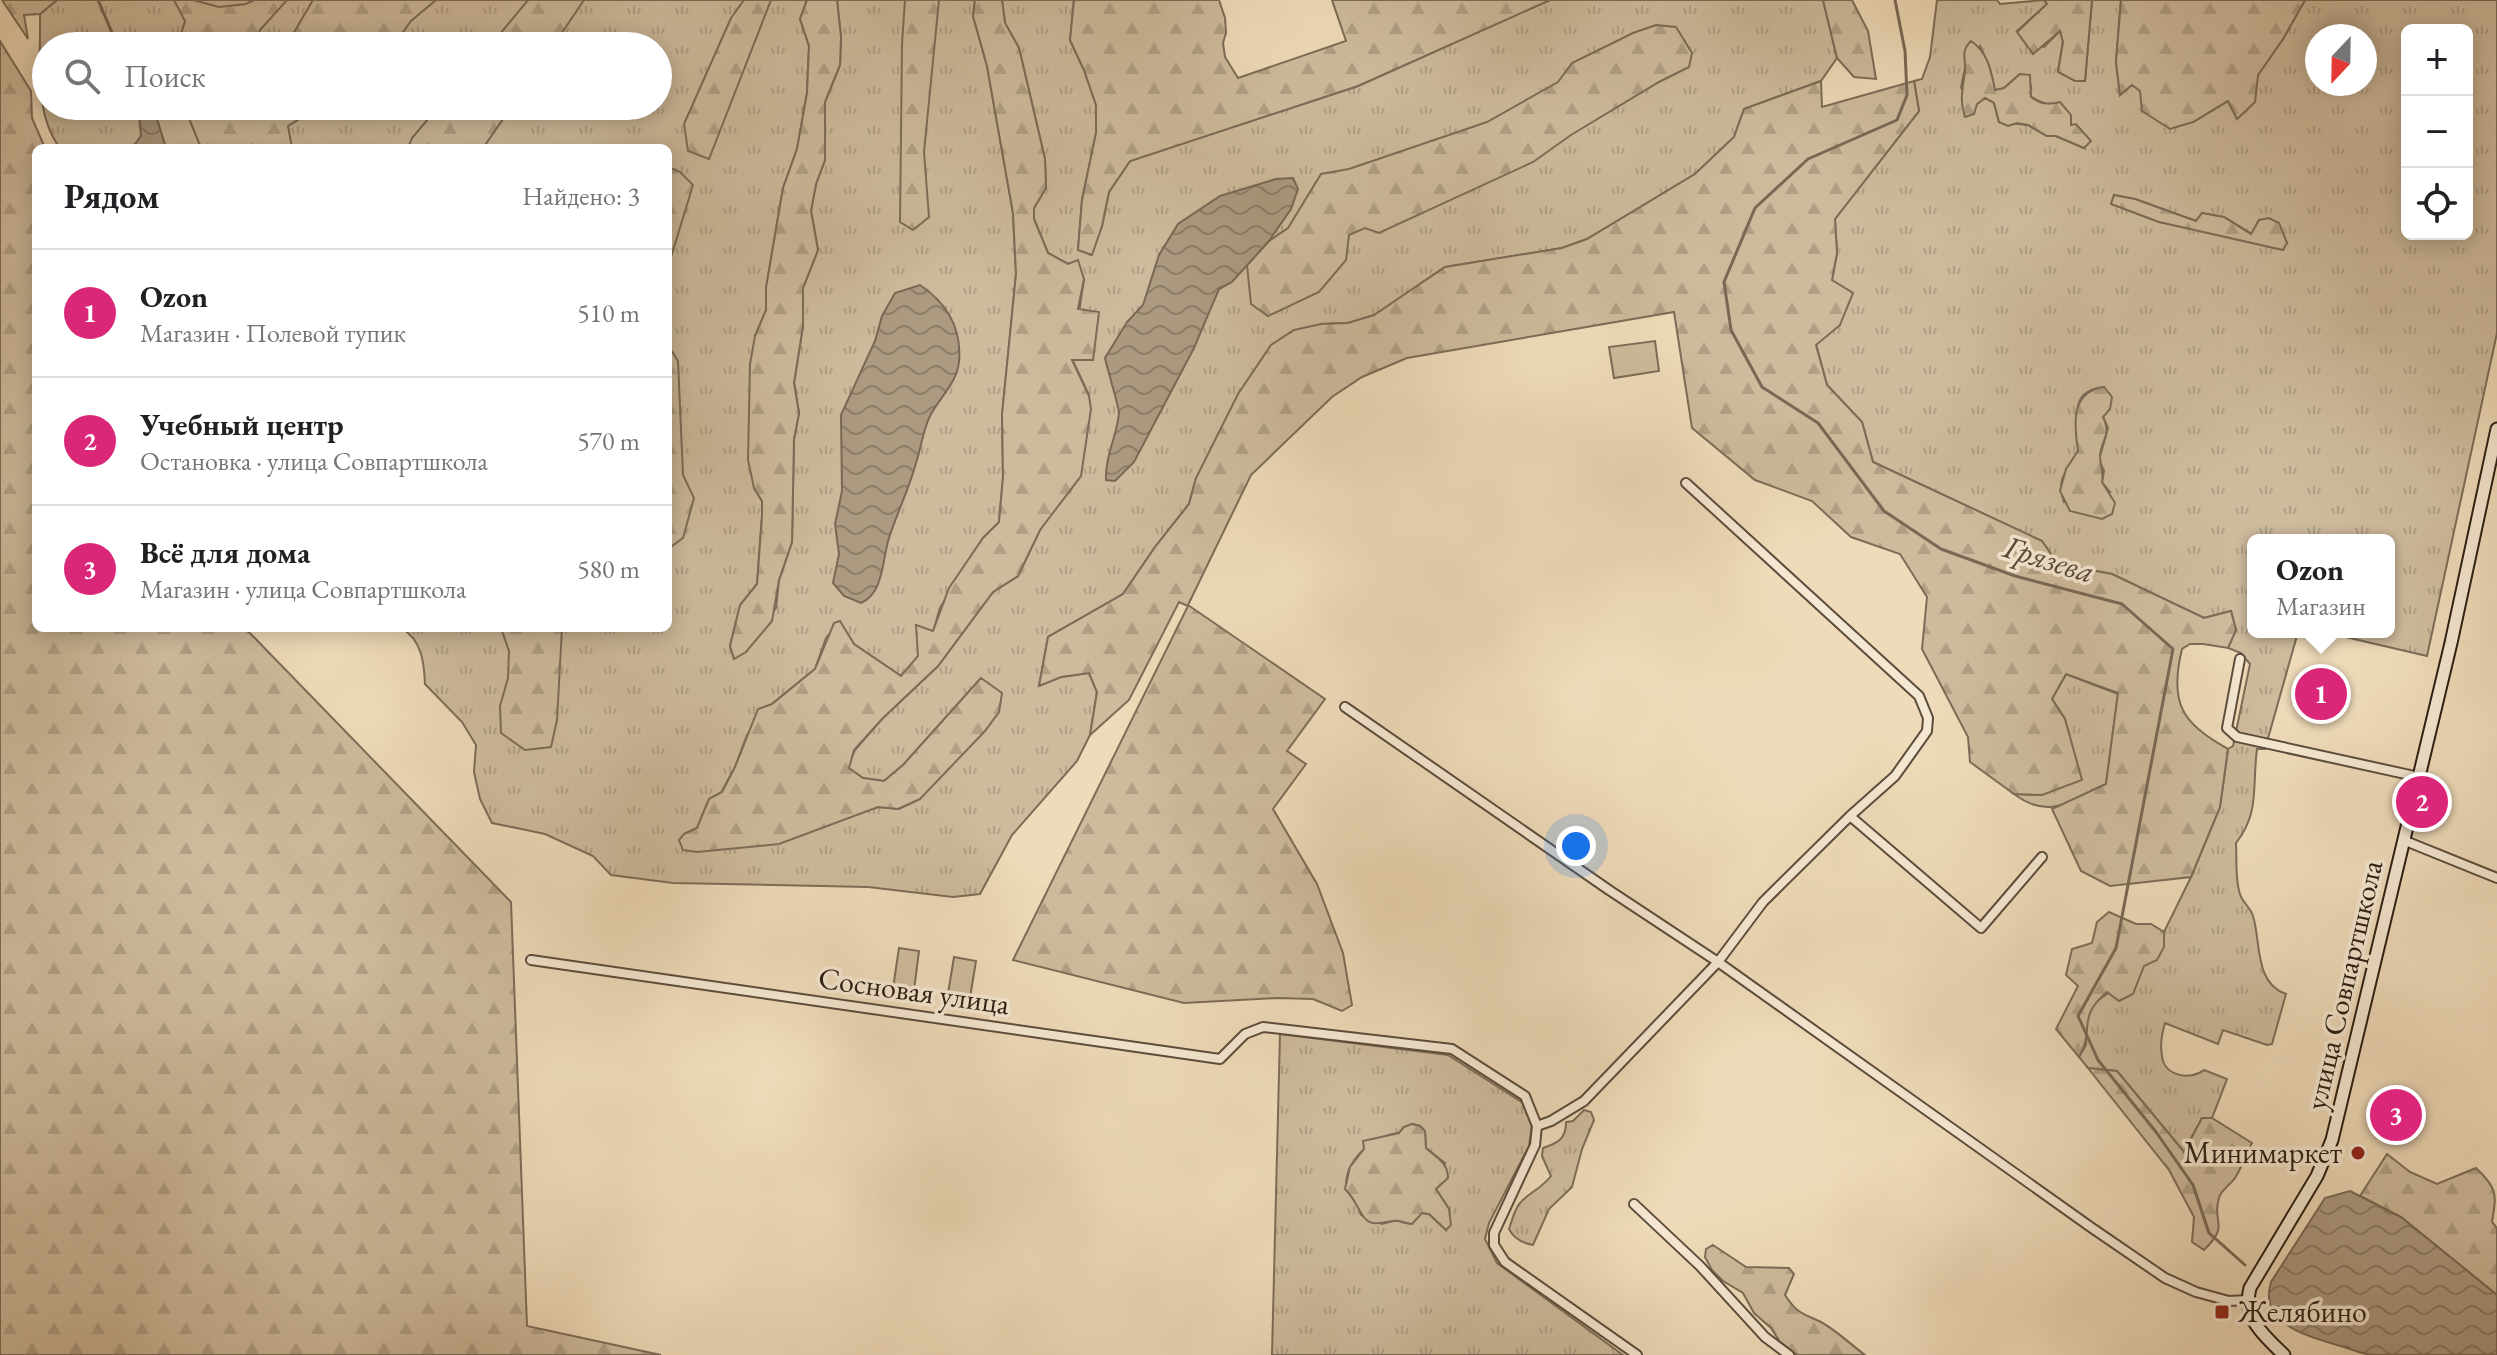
<!DOCTYPE html>
<html lang="ru">
<head>
<meta charset="utf-8">
<style>
  :root { --surface:#fff; --page:#f2f2f2; --text:#202124; --muted:#757577; --line:#e0e0e0; --accent:#db2777 }
  body { margin:0; font-family:"EB Garamond",serif; background:var(--page); color:var(--text) }
  .controls { position:absolute; right:24px; top:24px; display:grid; overflow:hidden; border-radius:12px; box-shadow:0 4px 20px #0003 }
  .controls button { width:72px; height:72px; display:grid; place-items:center; padding:0; border:0; border-bottom:2px solid var(--line); background:var(--surface); color:var(--text); font:40px sans-serif }
  .compass { position:absolute; left:2305px; top:24px; width:72px; height:72px; border-radius:50%; background:var(--surface); box-shadow:0 4px 20px #0003; rotate:202deg }
  .you { position:absolute; left:1576px; top:846px; width:28px; height:28px; margin:-20px; border:6px solid #fff; border-radius:50%; background:#1a73e8; box-shadow:0 0 0 12px #1a73e833 }
  .badge { display:grid; place-items:center; width:52px; height:52px; border-radius:50%; background:var(--accent); color:#fff; font-size:26px; font-weight:700 }
  .pin { position:absolute; translate:-50% -50%; border:4px solid #fff; box-shadow:0 2px 8px #0006 }
  .popup { position:absolute; left:2247px; top:534px; width:148px; height:104px; box-sizing:border-box; display:grid; place-content:center; border-radius:12px; background:var(--surface); filter:drop-shadow(0 2px 6px #0005); font-size:26px; white-space:nowrap; color:var(--muted) }
  .popup b { font-size:30px; color:var(--text) }
  .popup::after { content:''; position:absolute; left:50%; top:100%; margin-left:-16px; border:16px solid transparent; border-top-color:var(--surface) }
  .list { margin:0; padding:0; list-style:none }
  h2 { display:flex; justify-content:space-between; align-items:center; height:104px; margin:0; padding:0 32px; font-size:34px }
  h2 small { font-size:26px; font-weight:400; color:var(--muted) }
  .list li { display:grid; grid-template-columns:52px 1fr auto; gap:24px; align-items:center; box-sizing:border-box; height:128px; padding:0 32px; border-top:2px solid var(--line) }
  .list b { display:block; font-size:30px; white-space:nowrap }
  .list p { margin:0; font-size:26px; white-space:nowrap; color:var(--muted) }
  .list em { font-size:26px; font-style:normal; color:var(--muted) }
  .icon { flex:none; width:44px; height:44px; fill:none; stroke:currentColor; stroke-width:2; stroke-linecap:round; stroke-linejoin:round }
  .map { position:relative; flex:none; width:2497px; height:1355px; overflow:hidden }
  .search { position:absolute; background:var(--surface); box-shadow:0 4px 20px #0003; left:32px; top:32px; width:640px; height:88px; display:flex; align-items:center; gap:20px; box-sizing:border-box; padding:0 28px; border-radius:44px; color:var(--muted); font-size:30px }
  .panel { position:absolute; background:var(--surface); box-shadow:0 4px 20px #0003; left:32px; top:144px; width:640px; height:488px; border-radius:12px }
  .map>svg:first-child { display:block }
</style>
</head>
<body>
<div class="map">
<svg width="2497" height="1355" viewBox="0 0 2497 1355">
  <defs>
    <pattern id="grass-tufts" width="24" height="20" patternUnits="userSpaceOnUse" patternTransform="scale(2)"><rect width="24" height="20" fill="#cebb9d"/><path d="M3 7l-1-3M5 7V3M7 7l1-3M15 17l-1-3M17 17v-4M19 17l1-3" fill="none" stroke="#b1a086"/></pattern>
    <pattern id="forest-firs" width="22" height="20" patternUnits="userSpaceOnUse" patternTransform="scale(2)"><rect width="22" height="20" fill="#cebb9d"/><path d="M5 1l3.5 6h-7zM16 11l3.5 6h-7z" fill="#b1a086"/></pattern>
    <pattern id="water-waves" width="16" height="10" patternUnits="userSpaceOnUse" patternTransform="scale(2)"><rect width="16" height="10" fill="#ac9a81"/><path d="M0 5q4-4 8 0t8 0" fill="none" stroke="#8c7d68"/></pattern>
  </defs>
  <rect width="100%" height="100%" fill="#efdbb9"/>
  <filter id="stains"><feTurbulence type="fractalNoise" baseFrequency=".0025" numOctaves="4"/><feColorMatrix values="0 0 0 0 .2 0 0 0 0 .09 0 0 0 0 .02 0 0 0 .5 -.17"/></filter>
  <radialGradient id="worn" r=".72"><stop offset=".6" stop-color="#630" stop-opacity="0"/><stop offset="1" stop-color="#630" stop-opacity=".3"/></radialGradient>
  <!-- grass -->
  <path fill="url(#grass-tufts)" stroke="#7c6c58" stroke-width="2" fill-rule="evenodd" d="M57,0H807L800,19L809,46L807,93L797,149L783,188L766,288V310L755,336L754,488L762,501V516L757,584L740,606L730,646L734,658L776,608L779,580L792,542L794,439L799,413L794,383L803,326V288L818,250L811,211L816,184L825,160V102L840,65L841,37L837,0H975L973,16L987,66L1013,213L1016,274L1002,415L1003,477L999,522L983,538L940,608L933,632L917,626L919,656L901,676L854,644L840,622L826,638L815,669L772,704L747,735L735,767L721,793L709,799L697,828L684,834L838,820L878,807L899,809L920,799L981,678L903,765L884,781L863,778L848,768L854,751L882,719L938,666L993,592L1018,576L1040,530L1057,505L1089,395L1072,359L1084,279L1077,261L1068,264L1048,253L1034,219V208L1046,188L1045,159L1019,48L1005,23L1002,0H1074L1070,40L1084,70L1096,105V133L1082,200L1078,249L1091,255L1102,226L1109,192L1130,161L1358,86L1550,0H1823L1837,58L1821,81L1744,109L1734,137L1695,174L1587,239L1562,248L1445,267L1375,315L1348,323L1321,324L1196,478L1189,504L1155,547L1123,594L1048,637L1039,686L1061,677L1089,673L1097,692L1090,735L1077,761L1012,835L980,894L953,897L868,887L673,883L611,875L593,856L545,834L492,823L480,799L474,772L476,745L462,722L425,684C424,662 422,640 401,628H668V148H60C33,113 41,56 40,14ZM46,46H658V106H46Z
    M1937,0H1997L2000,4L2044,0L2047,4L2017,31L2044,47L2060,31L2063,41L2058,71L2075,81H2085L2092,0H2121L2116,62L2120,95L2131,84L2193,122L2228,101L2237,118L2254,102L2258,75L2283,39L2305,0H2497V333L2427,656L2324,632H2389V540H2253V632H2298L2265,749H2257C2252,786 2260,813 2236,843C2237,859 2235,880 2240,894C2242,902 2251,908 2253,916C2261,941 2254,983 2286,994L2272,1044L2267,1045L2223,1030L2218,1044L2165,1023C2162,1033 2160,1046 2162,1056C2164,1076 2190,1081 2204,1070L2227,1079L2212,1118H2202C2197,1130 2187,1141 2185,1153L2117,1071L2088,1068L2079,1057L2086,1045L2087,1014L2096,1002L2144,966L2164,947V932L2191,877L2220,807L2228,749L2233,746L2250,664L2241,653L2228,648L2236,630L2231,611L2204,618L2112,574L2057,564L2042,541L1873,462L1862,422L1827,385L1816,344L1840,325L1832,281L1837,253L1835,219L1919,111L1914,81L1922,79L1930,57ZM2407,30H2467V234H2407ZM2317,36H2365V84H2317ZM1980,46L1990,69L1995,91L2004,88L2020,74L2031,86L2030,96C2037,101 2042,102 2049,105C2068,113 2074,132 2084,148L2056,136H2047L2028,125L1999,122L1994,103L1985,98L1977,104L1961,88L1965,68ZM2114,195L2135,199L2196,221L2202,213L2224,217L2252,234L2259,220L2282,233L2287,243L2159,222L2112,204ZM2104,387L2103,417L2108,428L2099,460L2104,471L2102,482L2110,492L2064,502C2053,470 2076,471 2078,449C2082,422 2064,392 2104,387Z
    M2066,674L2118,694L2106,784C2071,800 2050,821 2014,794L2042,795L2065,719L2052,699Z
    M1280,1034L1448,1055L1523,1103L1532,1126L1529,1146L1489,1223L1485,1239L1497,1263L1623,1355H1272ZM1412,1124L1420,1126L1425,1131L1426,1148L1445,1163L1436,1189L1449,1209L1446,1230L1429,1214L1421,1213L1404,1223L1397,1220L1382,1224L1361,1215L1356,1200L1346,1189C1344,1160 1373,1136 1399,1133L1404,1127Z
    M1584,1110L1591,1112L1594,1120L1582,1149L1572,1187L1549,1209L1533,1245C1522,1243 1514,1239 1509,1229C1512,1221 1514,1210 1520,1203C1528,1193 1540,1190 1551,1176L1542,1156L1543,1148C1558,1143 1566,1139 1566,1122L1573,1121Z"/>
  <!-- forest -->
  <path fill="url(#forest-firs)" stroke="#7c6c58" stroke-width="2" d="M2,0H57L40,14L24,15L28,39Z
    M174,0H193L219,7L246,4L254,0H287L260,30L253,46H177L185,21Z
    M313,0H436L411,21L393,46H286Z
    M528,0H584L553,46H490Z
    M744,0H771L709,159L688,151L684,124L731,18Z
    M807,0H837L841,37L840,65L825,102V160L816,184L811,211L818,250L803,288V326L794,383L799,413L794,439L792,542L779,580L772,621L746,652L734,659L730,646L740,605L757,584L762,516V501L754,488L748,460L750,364L755,336L766,310V288L783,188L797,149L807,93L809,46L800,19Z
    M905,0H939L924,152L929,217L913,230L900,222L902,44Z
    M975,0H1002L1005,23L1019,48L1045,159L1046,188L1034,208V219L1048,253L1068,264L1078,260L1084,279L1078,309L1099,312L1093,360H1072L1089,396L1091,409L1081,476L1040,530L1018,576L993,592L938,666L882,719L854,750L849,768L863,778L884,781L903,765L981,678L1002,693L999,712L985,731L920,799L898,809L878,807L779,844L697,852L683,850L679,840L684,834L697,828L709,799L722,792L735,767L758,709L772,704L815,669L834,623L840,621L854,644L901,676L918,656L916,625L933,631L949,588L983,538L999,522L1003,477L1002,415L1016,274L1013,213L987,66L973,16Z
    M1074,0H1219L1225,18L1226,33L1223,43L1225,57L1238,78L1346,41L1332,0H1550L1358,86L1130,161L1109,192L1102,226L1092,255L1078,250L1082,200L1096,133V105L1084,70L1070,40Z
    M1823,0H1852L1868,31L1876,79L1854,77L1837,58Z
    M2044,0H2092L2085,81H2075L2058,72L2063,42L2060,31L2033,54L2017,32L2047,4Z
    M2121,0H2305L2283,39L2258,75L2255,102L2237,119L2228,101L2193,122L2170,129L2142,111L2140,91L2132,85L2120,95L2116,62Z
    M1656,25L1676,27L1692,53L1689,67L1659,82L1571,135L1533,162L1379,233L1365,228L1349,235L1346,260L1319,292L1268,316L1251,304L1247,265L1269,241L1288,228L1321,174L1349,169L1487,122L1558,82L1572,63L1633,33Z
    M0,41L31,91L32,118L45,148H36V628H245L511,902L527,1326L661,1355H0Z
    M1971,41C1988,52 1991,71 1995,90L2004,88L2020,74L2030,75L2031,97C2041,104 2048,105 2060,102L2071,115V125L2076,124L2091,141L2084,148L2056,136H2047L2028,125L2017,123L2008,126L1999,122L1994,103L1985,98L1977,104L1974,114L1965,117C1959,100 1963,88 1965,71C1966,58 1960,52 1971,41Z
    M1821,81L1822,107L1914,81L1919,111L1835,219L1837,253L1832,280L1853,293L1840,325L1816,345L1827,385L1862,422L1873,462L2042,541L2058,564L2112,574L2204,618L2231,611L2236,630L2228,648L2203,644H2190L2182,649C2169,702 2181,723 2228,749L2220,807L2191,877L2110,886L2081,871L2052,809L2106,784L2118,693L2066,674L2052,699L2065,719L2082,780L2042,795L2014,794L1970,762L1968,737L1922,649L1927,597L1900,554L1851,537L1812,501L1755,480L1692,428L1674,312L1407,358L1362,377L1332,397L1251,475L1188,605L1325,699L1287,751L1306,764L1273,809L1317,884L1343,953L1352,1005L1342,1011L1313,999L1278,998L1184,1003L1013,960L1188,606L1179,602L1129,700L1090,735L1097,692L1089,673L1061,677L1039,686L1048,637L1123,594L1155,547L1189,504L1196,478L1238,394L1271,345L1294,330L1321,324L1348,323L1374,315L1445,267L1562,248L1587,239L1695,174L1734,137L1744,109Z
    M184,106H321L288,126L292,148H201Z
    M439,106H512L483,148H408L412,138Z
    M668,167L680,172L693,185L668,267Z
    M2114,195L2135,199L2196,221L2202,213L2224,217L2251,234L2259,220L2269,218L2279,223L2287,243L2283,250L2159,222L2111,204Z
    M668,345L678,361L683,475L694,498L683,538L668,549Z
    M2104,387L2112,397L2110,409L2103,417C2112,436 2101,439 2100,456C2100,466 2104,472 2102,482L2115,503L2112,514L2102,519L2070,511L2060,491L2066,469L2078,451C2074,424 2070,392 2104,387Z
    M501,628H562L557,720L551,747L525,750L501,733L500,706L508,678L509,651Z
    M2109,912L2136,924H2151L2164,932V947L2157,960L2144,966L2133,994L2119,1001L2107,992C2076,1018 2095,1030 2079,1057L2056,1029L2078,986L2066,975L2072,949L2092,943L2097,922Z
    M2088,1068L2117,1071L2184,1152L2202,1118H2212L2252,1143C2246,1154 2242,1167 2235,1178C2230,1185 2221,1190 2219,1198C2211,1223 2231,1224 2204,1250L2192,1242L2194,1217L2169,1170Z
    M1412,1124L1420,1126L1425,1131L1426,1148C1437,1158 1448,1163 1448,1178L1436,1189L1449,1209L1451,1225L1446,1230L1429,1214L1422,1213L1412,1224C1408,1224 1404,1222 1399,1221C1388,1219 1372,1230 1363,1216C1356,1206 1355,1199 1345,1189L1350,1167L1364,1149L1363,1141L1399,1133L1404,1127Z
    M2387,1154L2410,1172L2437,1184L2476,1168C2497,1188 2497,1193 2492,1222L2497,1228V1295L2401,1217L2360,1196Z
    M1713,1245L1746,1267L1789,1268L1794,1274L1785,1295C1796,1312 1801,1313 1819,1321C1835,1329 1850,1344 1865,1355H1797L1780,1342L1771,1328L1754,1313L1743,1293L1723,1281L1712,1270L1705,1257L1706,1249Z"/>
  <!-- pitch -->
  <path fill="#cebb9d" stroke="#7c6c58" stroke-width="2" d="M1655,341L1659,371L1614,378L1609,347Z
    M899,948L919,951L913,998L892,995Z
    M954,957L976,961L968,1010L946,1006Z"/>
  <!-- water -->
  <path fill="url(#water-waves)" stroke="#786855" stroke-width="2" d="M138,106H153L166,148H132L141,136Z
    M1293,178L1298,189L1291,209L1269,241L1232,282L1219,289L1194,348L1134,462L1115,481L1106,480C1105,456 1117,436 1119,413C1119,407 1107,368 1105,358L1127,322L1143,305L1159,255L1178,224L1220,196L1276,179Z
    M920,285C948,304 962,329 959,362C957,383 939,398 930,416C923,430 921,448 916,463C909,489 897,513 889,538C882,560 884,593 861,603L844,596L833,583L839,554L835,524L842,491L841,415L875,341L882,316L895,293Z
    M2350,1191L2401,1217L2497,1295V1355C2456,1355 2414,1355 2373,1355C2361,1354 2349,1348 2337,1345C2307,1336 2258,1323 2271,1282L2325,1198Z"/>
  <g fill="none" stroke-linecap="round" stroke-linejoin="round">
    <!-- stream -->
    <path stroke="#786855" stroke-width="3" d="M98,0L113,35L130,46
      M1895,0L1905,51L1907,95L1897,120L1808,159L1755,208L1724,282L1731,330L1762,387L1818,423L1884,511L1941,549L2015,576L2122,604L2173,649L2116,948L2078,1016L2098,1060L2156,1132L2193,1185L2209,1233L2245,1265"/>
    <!-- street casing -->
    <g stroke="#5c4c3c" stroke-width="12">
      <path id="street" d="M2240,659L2227,728L2237,737L2419,777
        M1345,707L1609,890L1718,962L2092,1228L2165,1278L2196,1292L2229,1301L2247,1300
        M1850,816L1981,928L2042,857
        M2403,840L2497,878
        M531,960L1220,1059L1245,1034L1263,1027L1452,1049L1525,1096L1537,1126L1535,1145L1494,1233V1245L1505,1262L1637,1355
        M1537,1126L1551,1121L1584,1101L1718,962L1763,902L1850,816L1895,776L1927,731L1928,718L1919,696L1686,483
        M1634,1204L1700,1266L1765,1337L1789,1355"/>
    </g>
    <!-- secondary casing -->
    <g stroke="#2b1d13" stroke-width="15">
      <path id="secondary" d="M2284,1355C2264,1335 2242,1318 2250,1288L2317,1176L2332,1140L2451,643L2497,429"/>
    </g>
    <!-- street -->
    <use href="#street" stroke="#f5e8d2" stroke-width="8"/>
    <!-- secondary -->
    <use href="#secondary" stroke="#f5e8d2" stroke-width="11"/>
  </g>
  <!-- markers -->
  <g fill="#8f2418" stroke="#f5e8d2" stroke-width="3">
    <circle cx="2358" cy="1153" r="8"/>
    <rect x="2214" y="1304" width="16" height="16" rx="4"/>
  </g>
  <g text-anchor="middle" stroke-width="7" stroke-linejoin="round" paint-order="stroke">
    <!-- street labels -->
    <g font-size="30" fill="#2b1d13" stroke="#f5e8d2">
      <text transform="translate(2344 985) rotate(-77)" y="10">улица Совпартшкола</text>
      <text transform="translate(914 991) rotate(8)" y="10">Сосновая улица</text>
    </g>
    <!-- poi labels -->
    <g font-size="30" fill="#2b1d13" stroke="#f5e8d2" text-anchor="end">
      <text x="2342" y="1163">Минимаркет</text>
      <text x="2238" y="1322" text-anchor="start">Желябино</text>
    </g>
    <!-- water labels -->
    <g font-size="32" font-style="italic" fill="#58493a" stroke="#f5e8d2">
      <text transform="translate(2049 559) rotate(17)" y="11">Грязева</text>
    </g>
  </g>
  <rect width="100%" height="100%" filter="url(#stains)"/>
  <rect width="100%" height="100%" fill="url(#worn)"/>
</svg>
<div class="controls">
<button>+</button>
<button>−</button>
<button><svg class="icon" aria-label="locate" viewBox="0 0 24 24"><circle cx="12" cy="12" r="6"/><path d="M12 2v4M12 18v4M2 12h4M18 12h4"/></svg></button>
</div>
<svg class="compass" viewBox="-18 -18 36 36"><path d="M0-13l5 13h-10z" fill="#e53935"/><path d="M0 13l5-13h-10z" fill="#757577"/></svg>
<div class="you"></div>
<div class="pin badge" style="left:2321px;top:694px">1</div>
<div class="popup"><b>Ozon</b>Магазин</div>
<div class="pin badge" style="left:2422px;top:802px">2</div>
<div class="pin badge" style="left:2396px;top:1115px">3</div>
<div class="search"><svg class="icon" aria-label="search" viewBox="0 0 24 24"><circle cx="10" cy="10" r="6"/><path d="M15 15l6 6"/></svg>Поиск</div>
<section class="panel">
<h2>Рядом<small>Найдено: 3</small></h2>
<ul class="list">
<li><span class="badge">1</span><div><b>Ozon</b><p>Магазин · Полевой тупик</p></div><em>510 m</em></li>
<li><span class="badge">2</span><div><b>Учебный центр</b><p>Остановка · улица Совпартшкола</p></div><em>570 m</em></li>
<li><span class="badge">3</span><div><b>Всё для дома</b><p>Магазин · улица Совпартшкола</p></div><em>580 m</em></li>
</ul>
</section>
</div>
</body>
</html>
